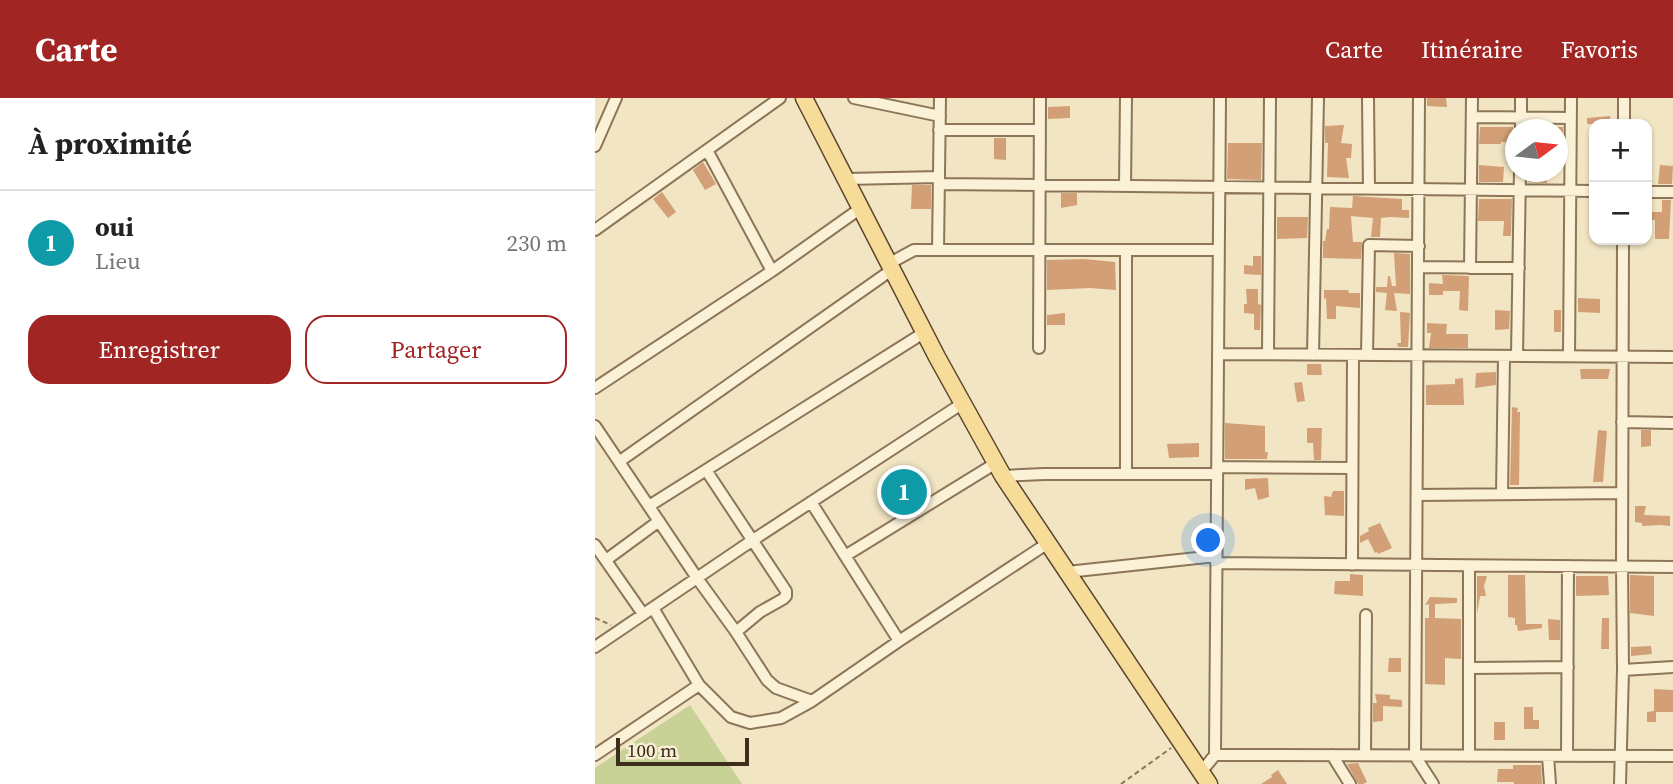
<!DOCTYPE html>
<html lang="fr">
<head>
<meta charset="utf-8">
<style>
  :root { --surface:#fff; --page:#f6f6f6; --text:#222; --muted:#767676; --line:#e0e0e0; --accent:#a12523 }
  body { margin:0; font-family:"Source Serif 4",serif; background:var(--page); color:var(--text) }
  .controls { position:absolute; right:21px; top:21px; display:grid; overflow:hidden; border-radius:14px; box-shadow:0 2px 5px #0004 }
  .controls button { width:63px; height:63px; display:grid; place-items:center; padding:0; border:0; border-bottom:2px solid var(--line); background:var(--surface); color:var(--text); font:35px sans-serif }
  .compass { position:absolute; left:910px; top:21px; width:63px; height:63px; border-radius:50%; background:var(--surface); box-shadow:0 2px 5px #0004; rotate:75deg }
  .scale { position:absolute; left:21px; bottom:18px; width:133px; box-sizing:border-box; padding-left:7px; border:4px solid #3c2d1d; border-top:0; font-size:19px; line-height:24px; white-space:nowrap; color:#3c2d1d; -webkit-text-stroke:5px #f8eed4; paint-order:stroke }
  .you { position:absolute; left:614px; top:443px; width:24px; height:24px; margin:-18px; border:5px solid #fff; border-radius:50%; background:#1a73e8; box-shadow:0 0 0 10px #1a73e833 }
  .badge { display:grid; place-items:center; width:46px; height:46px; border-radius:50%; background:var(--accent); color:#fff; font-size:23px; font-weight:700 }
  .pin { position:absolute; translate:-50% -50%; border:4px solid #fff; box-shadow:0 2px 7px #0006 }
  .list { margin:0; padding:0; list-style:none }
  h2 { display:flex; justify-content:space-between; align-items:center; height:91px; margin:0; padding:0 28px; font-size:30px }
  h2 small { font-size:23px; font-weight:400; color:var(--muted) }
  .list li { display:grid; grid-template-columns:46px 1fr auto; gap:21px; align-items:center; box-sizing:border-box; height:105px; padding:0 28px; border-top:2px solid var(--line) }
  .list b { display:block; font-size:26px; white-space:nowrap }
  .list p { margin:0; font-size:23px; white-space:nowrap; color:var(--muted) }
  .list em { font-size:23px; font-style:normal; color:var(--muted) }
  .actions { display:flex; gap:14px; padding:21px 28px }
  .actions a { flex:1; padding:16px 0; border:2px solid var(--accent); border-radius:21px; text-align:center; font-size:24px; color:var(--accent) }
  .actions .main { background:var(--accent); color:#fff }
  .map { position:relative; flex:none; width:1078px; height:686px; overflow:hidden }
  header { display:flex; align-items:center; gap:42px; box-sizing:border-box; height:98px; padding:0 35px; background:var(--accent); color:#fff }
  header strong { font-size:33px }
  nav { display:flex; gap:38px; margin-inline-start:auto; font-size:24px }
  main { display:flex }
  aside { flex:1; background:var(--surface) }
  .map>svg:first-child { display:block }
</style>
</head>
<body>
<header>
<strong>Carte</strong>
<nav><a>Carte</a><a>Itinéraire</a><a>Favoris</a></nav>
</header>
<main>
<aside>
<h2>À proximité<small></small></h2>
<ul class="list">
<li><span class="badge" style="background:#0f9aa8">1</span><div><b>oui</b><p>Lieu</p></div><em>230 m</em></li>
</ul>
<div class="actions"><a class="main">Enregistrer</a><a>Partager</a></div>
</aside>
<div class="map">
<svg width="1078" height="686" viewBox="0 0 1078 686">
  <rect width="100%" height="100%" fill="#f1e5c3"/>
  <!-- green -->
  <path fill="#c8d196" d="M95,607L147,686H0V670Z"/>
  <!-- building -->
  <path fill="#d29f76" d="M832,0H851L852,9L832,8Z
    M475,8V20L453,21V9Z
    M1015,18L1016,26H992V20Z
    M749,27L746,45L757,46L756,60H751L754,80L732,79L733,45H730V28Z
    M885,29H918V44H906V46H884Z
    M962,29H968V68H962Z
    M399,40H411V62L399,61Z
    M633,45H667L666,82L632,81Z
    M108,64L121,86L110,92L98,72Z
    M884,67L909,69L908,84H884Z
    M1065,67L1078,68L1077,86H1063Z
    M933,74H952V85L933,84Z
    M317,87H336V111H316Z
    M67,94L81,114L73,120L58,101Z
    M466,95H482V107L466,110Z
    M758,98L807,101V112H814V120L795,119L786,120L785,139H776L778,120L756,118L758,144H767L766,161L728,160V143H730L732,131H734L735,109L757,110Z
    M884,101H917L916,138H908L909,123H883Z
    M1067,102H1076L1074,141H1060V122H1052V114H1067Z
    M682,119H713L712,140L682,141Z
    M799,155L815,156V196L799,195L802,213L790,212L792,195L781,194V189H792L793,178H795L797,188H801Z
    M658,158H666V177L649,176V167L658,168Z
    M489,161L520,164L521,192L495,190L452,192V162Z
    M847,177L874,178L873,213L864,212L865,193H848V197H834V185L848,186Z
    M651,191H663V206L666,207L665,232H659V216L649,215V206H652Z
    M729,192H753L754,195H765V210L741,208V221H732L731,200L729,201Z
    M983,200L1005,201V215L983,214Z
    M900,212L915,213L914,231L900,232Z
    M959,212H966V234H959Z
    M805,214L815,215L813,249H803L802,245H806Z
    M470,215V227H452V217Z
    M832,225L852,226L851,236H873V250H834L836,235H832Z
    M712,266H726L727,277H712Z
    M985,271H1015L1013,281H986Z
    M901,274V287L880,290L881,275Z
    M868,280L869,307H831V287L860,286V281Z
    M707,284L710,303L702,304L699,285Z
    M917,309L923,310L922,314H925L924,387H915Z
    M630,325L670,328V354H673L672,361H630Z
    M712,330H727L726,362H719L718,345H712Z
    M1003,332L1012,333L1008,384H998Z
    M1046,332H1056V348L1046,349Z
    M604,345V359L574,360L572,346Z
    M673,380L674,399L663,402L660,390L650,392V381Z
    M312,383L321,396L306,405L298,392Z
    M738,393H749V418L730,417L729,398L736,399Z
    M1040,408H1051L1049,417L1075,418V428L1066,427L1047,428V425L1040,424Z
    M785,425L797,450L783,456L782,454L780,455L773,441L765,445V438L774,433L773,430Z
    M755,476L768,477V498L739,496L740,483H755Z
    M913,477H930L931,526H947V530L923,533L922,527H920V520L913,519Z
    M1035,477L1059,478V518L1035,515Z
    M882,478H892L889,488L891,498H885L882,516Z
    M981,478H1013L1014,497L981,498Z
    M835,499L862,500V505L840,506V520L866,521V561L850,560V587L830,586V520H834V506L830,507Z
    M1007,520H1014V551H1006Z
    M953,521L965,522V542H954Z
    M1056,548L1057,556L1036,558V549Z
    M794,560H806V574H793Z
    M1059,591L1078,592V614H1061V624H1052V614L1059,613Z
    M780,596L795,597V601L807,602V609L788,608V623L778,624V605H782Z
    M929,609H938V622H944V631H929Z
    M899,624H910V642H899Z
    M763,665L772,684L768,686H763L752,666Z
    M918,667H946L947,686H919V684H902L903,671H918Z
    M683,672L692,686H666L677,679L676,677Z"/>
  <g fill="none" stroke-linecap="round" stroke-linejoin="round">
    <!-- street casing -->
    <g stroke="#8d7658" stroke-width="14">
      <path id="street" d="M259,0L345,18
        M773,0L774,91
        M824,0L820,658L838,686
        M877,19L976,20
        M1029,26V0
        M344,32H445
        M926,32V0
        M0,48L21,0
        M112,52L177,173
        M251,81L344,79
        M344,86L999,93
        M530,88L531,0
        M1052,94H1078
        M0,132L185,0
        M343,152L345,0
        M531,152V376
        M295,165L319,152H624
        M823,169L924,170
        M875,170L877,0
        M444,250L445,0
        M623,256L1078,259
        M673,256L675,0
        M718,257L723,0
        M772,257L774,147L824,148
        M922,258L925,74
        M974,258L976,0
        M0,290L177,173L266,110
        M1027,324L1078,325
        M0,328L102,480L141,534L172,582L181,590L217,603
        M25,363L298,171
        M622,369L757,370
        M111,372L191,493V498L188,501L165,514L141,534
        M408,378L449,376H622
        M907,396L909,258
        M822,397L1027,395
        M216,404L304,543
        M54,408L330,234
        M0,447L48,516
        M250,458L401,365
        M11,462L64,423
        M621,465L1078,469
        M757,467L758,257
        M472,474L621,458
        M58,510L104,587L136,619L155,625L186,620L217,603L304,543L453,445
        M0,549L158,442L368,305
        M874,570L973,569
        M1028,572L1078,569
        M0,657L104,587
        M620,657L1078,658
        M737,657L755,686
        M770,657L771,517
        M874,658V468
        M953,658L955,686
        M972,658L973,468
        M606,674L620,657L625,0
        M1025,686L1028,572L1027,468L1028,142"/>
    </g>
    <!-- primary casing -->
    <g stroke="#5b432d" stroke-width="19">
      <path id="primary" d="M209,0L342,259L408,378L614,686"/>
    </g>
    <!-- path -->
    <path stroke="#8d7658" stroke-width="2" stroke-dasharray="5 3.5" stroke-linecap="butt" d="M0,520L16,527
      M526,686L576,650"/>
    <!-- street -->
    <use href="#street" stroke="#fbf1d7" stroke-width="10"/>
    <!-- primary -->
    <use href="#primary" stroke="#f7dc99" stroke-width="16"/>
  </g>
</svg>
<div class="controls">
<button>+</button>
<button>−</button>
</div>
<svg class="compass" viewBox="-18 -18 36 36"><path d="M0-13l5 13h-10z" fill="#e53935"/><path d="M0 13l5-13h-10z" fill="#767676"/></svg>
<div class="scale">100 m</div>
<div class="you"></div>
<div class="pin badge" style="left:309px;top:394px;background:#0f9aa8">1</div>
</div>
</main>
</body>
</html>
